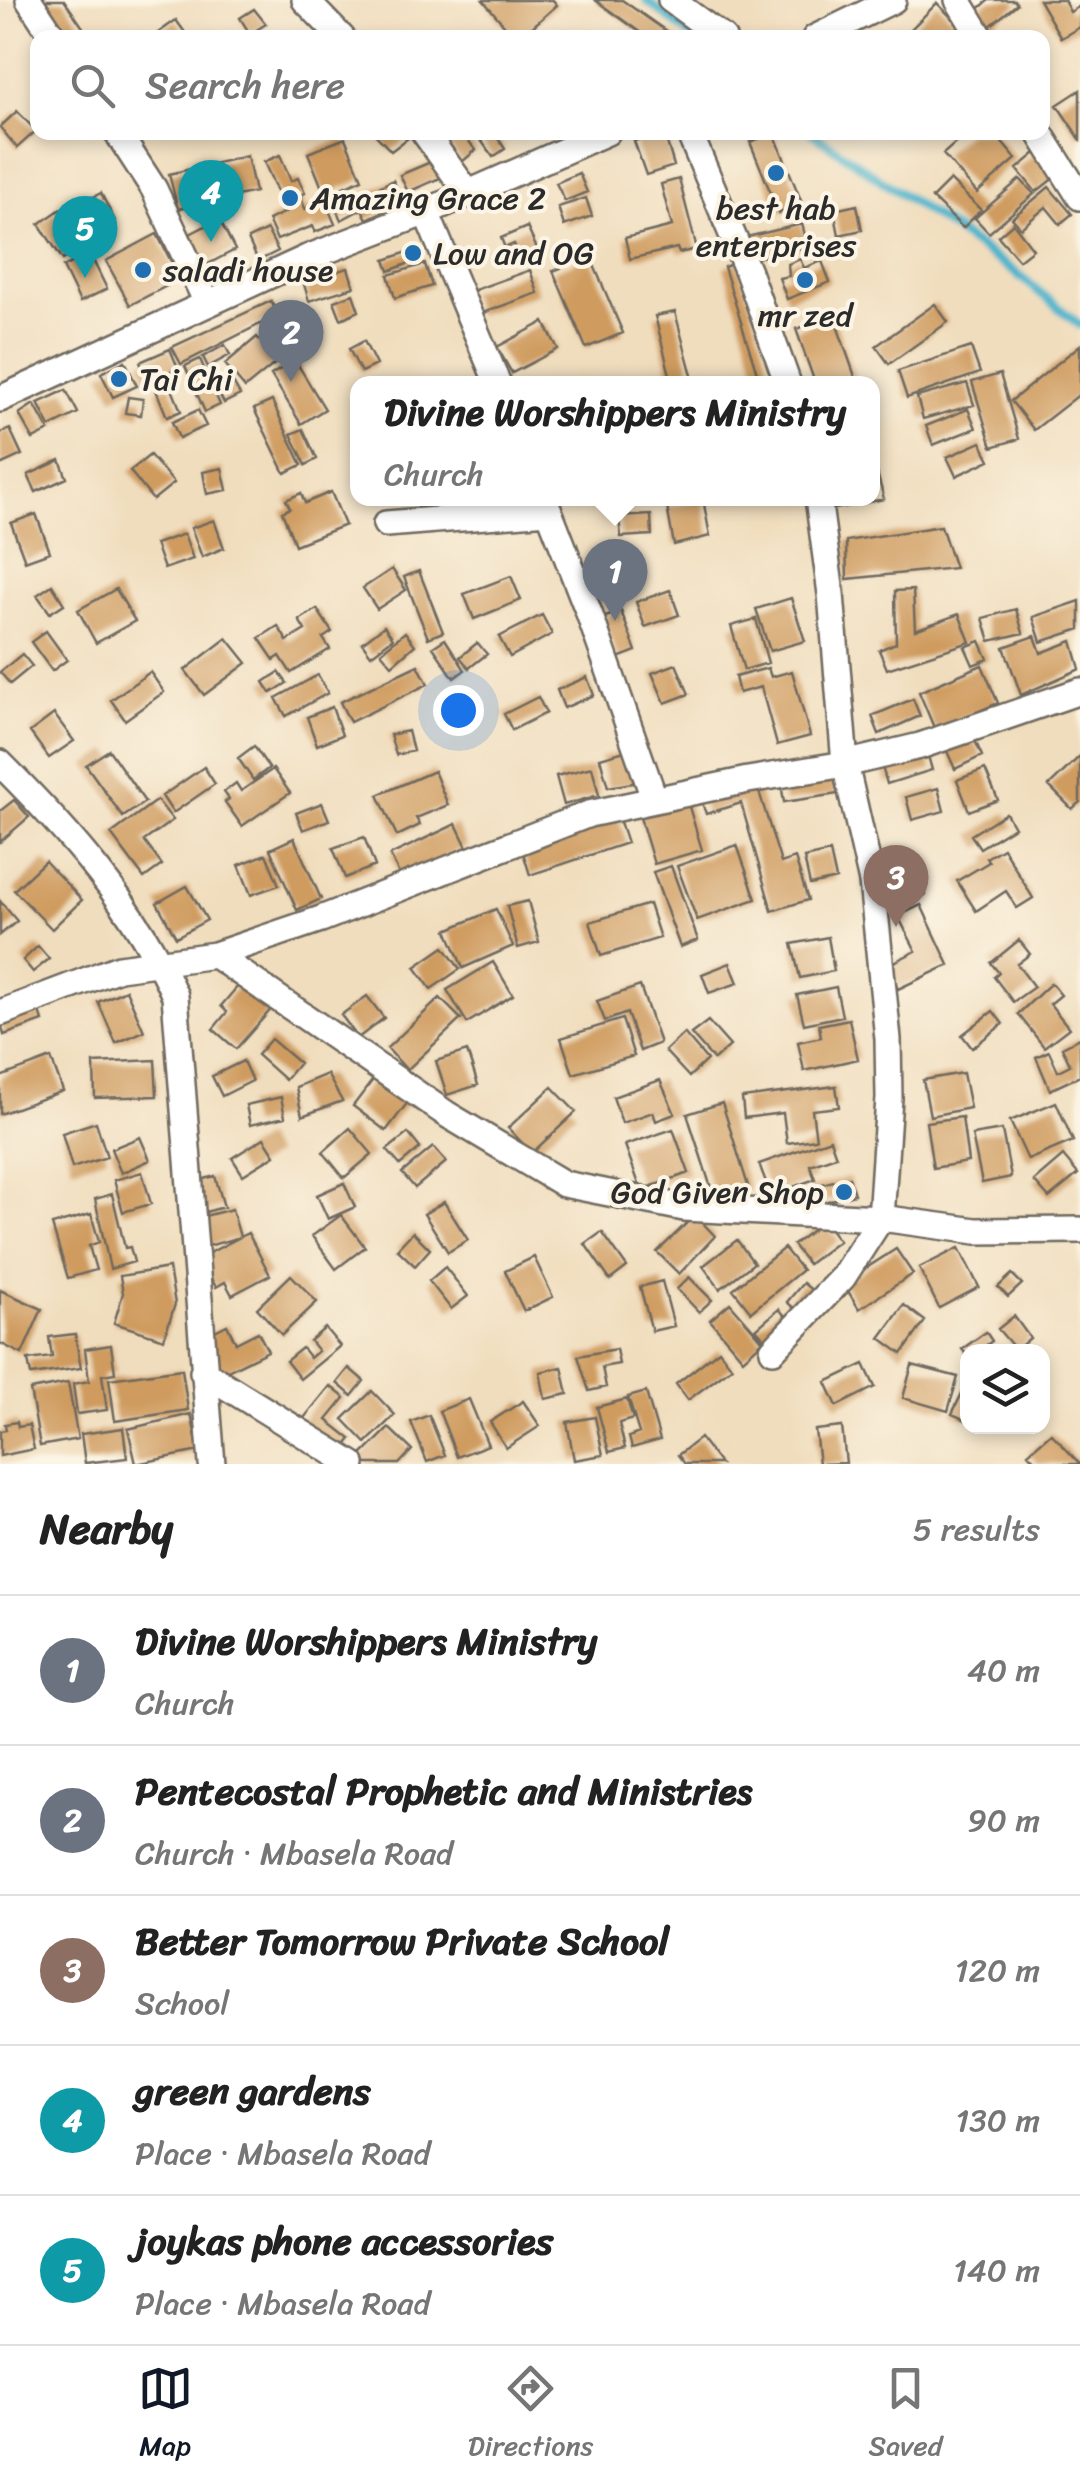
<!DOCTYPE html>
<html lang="en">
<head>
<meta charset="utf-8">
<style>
  :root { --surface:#fff; --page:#f2f2f2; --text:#222; --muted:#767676; --line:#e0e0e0; --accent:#111827 }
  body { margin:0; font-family:Sriracha,sans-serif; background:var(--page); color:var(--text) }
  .controls { position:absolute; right:30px; bottom:30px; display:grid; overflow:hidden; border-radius:20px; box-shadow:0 5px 15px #0003 }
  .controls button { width:90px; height:90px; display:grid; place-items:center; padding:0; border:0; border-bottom:2px solid var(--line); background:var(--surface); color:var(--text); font:50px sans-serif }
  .you { position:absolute; left:458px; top:710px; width:35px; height:35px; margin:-25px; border:8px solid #fff; border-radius:50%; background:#1a73e8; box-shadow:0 0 0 15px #1a73e833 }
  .badge { display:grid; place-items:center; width:65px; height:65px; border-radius:50%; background:var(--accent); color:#fff; font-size:32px; font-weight:700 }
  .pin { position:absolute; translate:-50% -82px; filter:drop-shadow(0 2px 5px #0008) }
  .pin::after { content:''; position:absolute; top:52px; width:35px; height:30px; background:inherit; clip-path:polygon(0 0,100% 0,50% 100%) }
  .popup { position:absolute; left:350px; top:376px; width:530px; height:130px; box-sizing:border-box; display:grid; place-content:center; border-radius:20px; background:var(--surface); filter:drop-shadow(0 2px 8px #0005); font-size:32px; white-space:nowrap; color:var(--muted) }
  .popup b { font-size:38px; color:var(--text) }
  .popup::after { content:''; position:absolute; left:50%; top:100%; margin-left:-20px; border:20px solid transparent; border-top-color:var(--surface) }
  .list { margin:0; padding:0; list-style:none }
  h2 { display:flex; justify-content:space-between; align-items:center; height:130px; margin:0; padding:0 40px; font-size:42px }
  h2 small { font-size:32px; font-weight:400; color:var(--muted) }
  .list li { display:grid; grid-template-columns:65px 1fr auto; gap:30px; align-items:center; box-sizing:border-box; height:150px; padding:0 40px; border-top:2px solid var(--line) }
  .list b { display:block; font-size:38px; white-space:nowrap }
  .list p { margin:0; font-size:32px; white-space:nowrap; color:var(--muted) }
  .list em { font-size:32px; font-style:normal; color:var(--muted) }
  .icon { flex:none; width:55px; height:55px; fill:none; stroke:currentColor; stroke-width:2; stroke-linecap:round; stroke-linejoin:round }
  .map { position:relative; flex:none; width:1080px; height:1464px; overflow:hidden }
  .search { position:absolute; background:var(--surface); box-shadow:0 5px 15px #0003; left:30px; right:30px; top:30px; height:110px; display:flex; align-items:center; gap:25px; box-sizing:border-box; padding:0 35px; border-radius:20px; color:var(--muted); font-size:38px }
  .sheet { height:880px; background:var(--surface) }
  nav { display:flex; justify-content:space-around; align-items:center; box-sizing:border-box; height:140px; border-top:2px solid var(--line); background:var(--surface); font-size:28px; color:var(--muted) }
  nav a { display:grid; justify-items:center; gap:5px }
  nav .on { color:var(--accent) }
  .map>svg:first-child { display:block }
</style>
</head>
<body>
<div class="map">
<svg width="1080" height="1464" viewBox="0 0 1080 1464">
  <rect width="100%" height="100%" fill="#fcf5e5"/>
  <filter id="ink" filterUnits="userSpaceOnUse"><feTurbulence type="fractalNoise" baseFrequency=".01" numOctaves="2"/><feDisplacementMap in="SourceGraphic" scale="20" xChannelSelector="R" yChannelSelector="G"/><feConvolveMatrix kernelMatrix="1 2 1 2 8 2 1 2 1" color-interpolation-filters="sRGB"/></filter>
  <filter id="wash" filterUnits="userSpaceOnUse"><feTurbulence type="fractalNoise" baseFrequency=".0048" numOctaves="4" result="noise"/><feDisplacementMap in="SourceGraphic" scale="40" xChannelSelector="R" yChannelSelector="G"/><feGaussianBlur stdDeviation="2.25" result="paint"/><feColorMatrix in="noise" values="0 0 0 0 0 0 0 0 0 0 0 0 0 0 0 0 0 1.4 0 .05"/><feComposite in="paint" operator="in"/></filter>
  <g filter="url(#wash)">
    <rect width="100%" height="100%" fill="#f0ddbd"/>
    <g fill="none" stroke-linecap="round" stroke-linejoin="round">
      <!-- stream -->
      <path stroke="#4db4cc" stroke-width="9" d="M646,0L694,38
        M811,132L1012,270L1080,325"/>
    </g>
    <g id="blocks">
      <!-- building -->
      <path fill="#cf9b5f" d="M39,0H64L84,29L72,38H66Z
        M483,0H553L557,5L520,38H515Z
        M595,0H622L676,38H648Z
        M989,0H1014L1017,4L989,27L976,11Z
        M1039,0H1064L1070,12L1080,6V27L1061,38Z
        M937,3L972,38H902Z
        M254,9L266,24L250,34L240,18Z
        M176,20L189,38H151Z
        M1080,90V139L1057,105Z
        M17,111L36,131L17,148L0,127Z
        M373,132H416L391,151Z
        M437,132H461L476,150L462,162Z
        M475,132H494L505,149L493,157Z
        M664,132L674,166L646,175L634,141Z
        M968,132H993L1016,159L977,193L943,154Z
        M774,133L802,203L779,213L750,142Z
        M345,138L362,179L325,195L308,153Z
        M1036,153L1055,177L1036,192L1017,169Z
        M280,155L291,181L298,178L305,193L300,195L305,209L325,201L335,224L315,232L313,226L277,240L268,220L286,212L264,162Z
        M247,156L255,192L178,209L169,174Z
        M433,161L440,178L408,192L400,175Z
        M579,173L587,192L565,201L556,183Z
        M679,179L697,249L679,253L677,248L630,259L625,238L672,226L661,184Z
        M1020,179L1034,194L989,233L975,218Z
        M393,180L404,201L367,219L362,209L341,220L336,209Z
        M950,180L981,210L963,228L932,198Z
        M1049,187L1072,214L1060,224L1046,207L1021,228L1012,218Z
        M101,193L115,221L90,234L76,206Z
        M586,198L592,216L564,226L558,207Z
        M857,205L862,230L839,235L834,210Z
        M61,209L85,245L63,260L39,224Z
        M219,219L235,250L204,266L188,235Z
        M1013,223L1033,249L1019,260L998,236Z
        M802,224L808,246L752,259L747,237Z
        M527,227L537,249L520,257L514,244L505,248L501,238Z
        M267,230L278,251L258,261L248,239Z
        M157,234L180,279L130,305L106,261Z
        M416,249L420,259L389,271L385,260Z
        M90,254L107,289L80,302L63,267Z
        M590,256L623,333L586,348L553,271Z
        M800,259L804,268L822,261L830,282L787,299L779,278L789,276L788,264Z
        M737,262L774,383H760L724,267Z
        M425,264L432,286L395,298L388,275Z
        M348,268L354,287L309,301L303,281Z
        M530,270L538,293L477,315L469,292Z
        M353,294L359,311L341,319L334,301Z
        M271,301L278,315L181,364L172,347Z
        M935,304L948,322L889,364L876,346Z
        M675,312L694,383H672L655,316Z
        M834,317L857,382L854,383H815L796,329Z
        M544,322L558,349L512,373L497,347Z
        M257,337L278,361L245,388L225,364Z
        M364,341L376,365L361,372L349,349Z
        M225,345L230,355L208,367L203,357Z
        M1080,345V394L1034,430L1011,401Z
        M971,347L980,373L907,398L898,371Z
        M170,349L178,368L148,381L140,362Z
        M200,359L220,405L205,412L185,366Z
        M295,360L325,409L301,424L271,375Z
        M125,361L137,386L113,397L101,373Z
        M1000,374L1019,439L992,447L972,382Z
        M232,381L240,395L224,403L217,390Z
        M967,383L974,405L923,419L917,397Z
        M170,384L181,411L167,417L156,390Z
        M66,390L78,413L50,427L38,403Z
        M128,397L143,399L141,415L125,413Z
        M272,401L302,465L285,473L254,409Z
        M34,404L49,431L33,439L19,414Z
        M968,409L976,428L933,445L926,426Z
        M198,410L206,426L179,438L172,422Z
        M10,429L22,455L0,465V433Z
        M303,429L317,459L306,465L291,434Z
        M981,442L990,460L956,476L947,457Z
        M872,453L884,499L825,511L823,498H872Z
        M150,455L174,483L153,500L130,471Z
        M60,460L67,478L36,492L28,475Z
        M222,468L227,490L207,494L203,472Z
        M331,492L345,525L295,545L282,512L290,508L286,500L301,493L305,503Z
        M703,499L710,536L674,545L667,507Z
        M36,514L50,552L25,561L11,523Z
        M651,515L652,535L621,537L619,517Z
        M214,520L224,548L202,557L191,528Z
        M941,526L955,568L847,579L846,541Z
        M184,534L193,559L164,569L155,544Z
        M392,569L406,590L377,609L363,588Z
        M419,571L443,632L428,638L404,577Z
        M511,576L521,600L474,619L464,594Z
        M52,585L64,604L50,613L37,595Z
        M116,589L135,621L96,643L78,610Z
        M670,590L679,615L645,627L636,602Z
        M913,590L915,630L959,614L970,642L887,669L879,650L896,643L895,591Z
        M791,598L805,641L770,651L756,609Z
        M1080,601V629L1041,642L1033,617Z
        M317,609L332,632L323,638L330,649L291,673L280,656L274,660L259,638L278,626L287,641L305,630L299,620Z
        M1016,609L1023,633L990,641L983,618Z
        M621,611L636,651L618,658L603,618Z
        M542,615L552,634L510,657L499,637Z
        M756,619L768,663L744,670L731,626Z
        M384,626L393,638L371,655L362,643Z
        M46,631L67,660L52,671L31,642Z
        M405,632L415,645L392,665L381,652Z
        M1035,636L1041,653L1072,641L1080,669L1021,695L1004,647Z
        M227,638L247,663L204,695L185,670Z
        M445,639L465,670L454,678L433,647Z
        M980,641L988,659L973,665L965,647Z
        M477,643L487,654L469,668L460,657Z
        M22,654L32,666L10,684L0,672Z
        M676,664L689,694L665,703L652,673Z
        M418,665L428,684L350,722L340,702Z
        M982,665L998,703L935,730L919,692Z
        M768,668L771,677L792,671L810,736L777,745L761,687L739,693L735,677Z
        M150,672L164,692L125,720L111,700Z
        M279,672L287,683L271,693L264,682Z
        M318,675L328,693L286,716L276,698Z
        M587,677L594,695L564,708L557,690Z
        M538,697L546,713L512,730L504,714Z
        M913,699L920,716L879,734L872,716Z
        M332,707L342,735L317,745L307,717Z
        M54,714L74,741L49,758L30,732Z
        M408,731L413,751L396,755L390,735Z
        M973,736L982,756L955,769L946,749Z
        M254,746L269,768L253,780L238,758Z
        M926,749L932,770L887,784L881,763Z
        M109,750L145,802L123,817L86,765Z
        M628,750L639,782L608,787L600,758Z
        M1080,756V802L1072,809L1049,786Z
        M204,767L215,784L173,813L162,796Z
        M592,767L599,795L564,805L556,776Z
        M833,768L838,794L784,802L780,777Z
        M273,769L290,793L242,826L225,802L229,799L224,792L236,783L241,791Z
        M985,769L998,800L969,811L957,780Z
        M434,771L448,805L416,818L420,825L397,836L378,795Z
        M758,788L781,863L795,858L808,900L772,911L741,803L706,814L700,797Z
        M938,788L944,811L912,820L906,797Z
        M14,800L29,817L0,842V811Z
        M157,800L173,820L144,841L162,865L144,878L111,834Z
        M687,800L702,850L654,864L639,814Z
        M322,803L329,820L303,830L296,813Z
        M617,813L627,843L530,875L521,846Z
        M1006,813L1014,827L980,848L971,835Z
        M456,824L467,847L401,878L390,855Z
        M364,837L375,866L345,878L333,848Z
        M294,838L321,899L297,910L270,849Z
        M737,845L756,899L697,920L677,866Z
        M1003,848L1033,898L1017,908L1006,891L976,911L957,881L989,862L986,858Z
        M830,852L836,879L810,885L804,858Z
        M266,854L279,885L251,895L239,865Z
        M45,861L82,900L52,929L14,890Z
        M671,866L698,940L680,947L653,872Z
        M910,868L925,895L897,910L882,883Z
        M187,886L207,920L176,937L157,903Z
        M0,901L17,921L0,935Z
        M528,901L539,942L518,948L507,906Z
        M649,904L660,938L601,956L590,922Z
        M921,905L949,965L898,989L886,966L916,951L898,916Z
        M496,909L513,946L463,968L447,930Z
        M828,937L834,971L800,978L792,944Z
        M1019,940L1030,954L1017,964L1034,987L1013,1002L994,977L999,973L991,963Z
        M38,946L49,959L33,972L23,960Z
        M444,947L460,969L431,989L415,967Z
        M493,962L513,995L467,1023L447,990Z
        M730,963L738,983L709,993L702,974Z
        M243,980L273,1007L236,1049L213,1029L227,1012L221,1006Z
        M1051,983L1061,995L1050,1004L1069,1028L1044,1047L1018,1014Z
        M640,986L660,1043L640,1051L627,1013L605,1021L597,1001Z
        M836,987L842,1016L804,1024L797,995Z
        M126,990L144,1031L116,1043L98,1002Z
        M367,996L384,1018L358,1038L341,1015Z
        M440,998L461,1019L407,1070L387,1048Z
        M38,1006L43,1021L4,1035L0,1019Z
        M993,1011L1003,1024L972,1048L962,1035Z
        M622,1019L634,1056L573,1074L561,1038Z
        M849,1019L858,1059L804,1071L798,1042L821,1037L819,1025Z
        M708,1021L730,1046L714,1060L691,1034Z
        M684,1033L707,1060L689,1077L665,1051Z
        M1080,1038V1076L1050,1090L1036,1057L1049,1051L1058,1071L1070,1065L1062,1047Z
        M271,1039L299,1063L285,1080L257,1055Z
        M467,1051L478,1085L447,1095L436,1061Z
        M51,1058L63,1091L0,1114V1077Z
        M155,1060L157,1096L95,1098L94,1063Z
        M243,1061L252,1081L222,1096L212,1076Z
        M963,1073L970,1108L930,1116L923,1080Z
        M327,1074L342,1101L302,1116L296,1087Z
        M375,1077L408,1102L386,1131L353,1106Z
        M660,1080L675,1114L656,1121L653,1112L622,1123L613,1097Z
        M836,1086L839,1107L812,1110L816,1139L787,1143L783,1113L744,1118L742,1098Z
        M552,1087L576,1112L532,1153L508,1128Z
        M281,1097L285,1117L250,1125L246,1105Z
        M1056,1102L1073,1141L1028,1160L1010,1121Z
        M722,1103L749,1189L715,1200L687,1114Z
        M962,1117L968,1162L933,1168L926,1122Z
        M96,1122L107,1157L72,1168L62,1133Z
        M350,1128L372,1154L344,1178L323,1152Z
        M673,1129L689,1173L641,1190L625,1145Z
        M1002,1130L1011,1177L982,1183L972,1135Z
        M408,1133L420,1148L400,1165L387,1150Z
        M140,1137L150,1160L121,1173L111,1149Z
        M264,1138L275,1155L243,1175L232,1158Z
        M830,1139L836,1156L810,1165L815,1179L771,1195L759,1164Z
        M433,1147L446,1162L415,1188L402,1173Z
        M1063,1156L1078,1174L1049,1198L1034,1181Z
        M142,1172L151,1204L123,1212L114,1180Z
        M215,1176L224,1207L202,1213L193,1182Z
        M849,1177L854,1194L812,1205L807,1188Z
        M344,1183L355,1207L328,1219L317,1195Z
        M112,1194L125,1248L130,1247L134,1262L110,1269L95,1199Z
        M444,1202L468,1240L448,1252L424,1214Z
        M232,1209L240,1237L205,1247L197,1218Z
        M91,1214L99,1242L89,1246L96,1270L68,1278L52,1225Z
        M341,1215L365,1247L336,1269L312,1236Z
        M695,1215L715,1236L679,1274L657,1252Z
        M824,1221L839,1241L808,1264L793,1245Z
        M413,1232L430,1249L415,1266L397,1249Z
        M602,1232L627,1267L610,1280L585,1244Z
        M248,1233L270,1275L232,1295L225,1282L216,1287L200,1258Z
        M737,1240L754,1263L720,1289L703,1266Z
        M784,1248L802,1270L751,1312L733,1289Z
        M959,1248L979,1287L939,1308L919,1268Z
        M896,1249L913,1274L859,1309L843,1283Z
        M534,1257L553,1297L524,1311L505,1271Z
        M445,1267L468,1296L451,1309L429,1281Z
        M169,1268L175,1304L164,1339L114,1323L123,1293L120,1276Z
        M1012,1274L1022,1284L1008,1297L998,1287Z
        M291,1275L317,1302L282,1335L257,1308Z
        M689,1277L712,1300L699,1312L677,1289Z
        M662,1281L674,1326L652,1331L640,1287Z
        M803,1283L815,1293L798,1312L787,1302Z
        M0,1290L42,1309L22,1354L0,1343Z
        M730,1303L763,1341L743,1359L710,1320Z
        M904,1305L925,1321L902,1354L880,1338Z
        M779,1309L793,1325L770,1345L756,1329Z
        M1014,1316L1030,1338L1016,1350L998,1329Z
        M227,1325L236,1343L258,1332L268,1351L221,1374L203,1337Z
        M325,1328L340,1346L300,1379L286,1361L302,1348L310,1358L318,1351L310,1341Z
        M986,1332L992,1341L977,1352H968V1357L962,1349Z
        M75,1334L81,1368L31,1375L28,1360L52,1357L49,1337Z
        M111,1345L115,1373L102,1375L107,1410L77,1414L73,1384L89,1381L85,1349Z
        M616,1349L619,1364L602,1367L606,1387L589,1391L578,1356Z
        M719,1350L732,1367L688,1400L676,1384Z
        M864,1364L875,1387L837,1406L826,1382Z
        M912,1365L958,1377L948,1411L903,1398Z
        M562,1367L568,1394L545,1399L540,1372Z
        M349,1368L364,1381L352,1396L337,1383Z
        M182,1369L188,1410L115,1421L109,1379Z
        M968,1381V1421L952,1414Z
        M68,1383L78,1439L40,1446L30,1390Z
        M330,1386L345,1398L327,1420L351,1439L339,1454L300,1423Z
        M372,1391L395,1415L366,1443L343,1419Z
        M646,1392L660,1440L632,1448L629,1437L639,1433L628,1397Z
        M469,1399L488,1445L457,1457L439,1411Z
        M627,1399L633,1419L619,1423L625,1448L609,1452L597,1407Z
        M523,1401L540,1426L506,1448L490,1422Z
        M191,1414L199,1451L136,1464L128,1429Z
        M429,1415L445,1455L427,1462L411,1422Z
        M595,1417L603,1455L574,1460L567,1422Z
        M17,1422L18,1427L29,1425L34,1449L0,1456V1431L6,1430L5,1424Z
        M842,1427L846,1463L819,1464L815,1430Z
        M123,1428L127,1458L85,1463L81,1434Z
        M389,1428L412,1450L399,1464H367L360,1457Z
        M1051,1433L1080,1464H1038L1028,1453Z
        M700,1438L720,1464H685L678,1455Z"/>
    </g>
  </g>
  <g filter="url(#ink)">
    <use href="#blocks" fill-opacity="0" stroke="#70695e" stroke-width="2.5"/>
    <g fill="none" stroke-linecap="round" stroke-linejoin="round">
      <!-- street casing -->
      <g stroke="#70695e" stroke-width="30">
        <path id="street" d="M29,0L54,38
          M305,0L342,38
          M671,0L723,38
          M958,0L981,38
          M815,38L893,0
          M117,132L154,189L207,303
          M424,132L468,193
          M689,132L748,272L788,384
          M1039,132L1080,197
          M426,212L498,384
          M0,399L307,258L426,212L607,132
          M544,498L589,613L654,798
          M386,524L548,511
          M0,763C67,830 137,908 175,996L212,1464
          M215,955L448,1115L564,1184L684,1208L881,1218L976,1231L1080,1230
          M0,1013L119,968L215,955L321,919L589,814L748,780L845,764L920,746L1080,691
          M773,1350L843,1277L881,1218L889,1098L888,1039L872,882L845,764L831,594L818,498
          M203,1372L352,1464"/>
      </g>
      <!-- street -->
      <use href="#street" stroke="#fff" stroke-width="25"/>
    </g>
  </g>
  <!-- markers -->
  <g fill="#1f6fb2" stroke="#fcf5e5" stroke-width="4">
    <circle cx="776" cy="173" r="10"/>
    <circle cx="290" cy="198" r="10"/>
    <circle cx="413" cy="253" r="10"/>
    <circle cx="143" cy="270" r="10"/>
    <circle cx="805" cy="280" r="10"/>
    <circle cx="119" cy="379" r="10"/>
    <circle cx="844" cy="1192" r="10"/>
  </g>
  <g text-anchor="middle" stroke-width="8" stroke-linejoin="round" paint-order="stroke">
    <!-- poi labels -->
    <g font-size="32" fill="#2b2b2b" stroke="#fcf5e5" text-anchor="start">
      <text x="310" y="209">Amazing Grace 2</text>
      <text x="776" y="219" text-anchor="middle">best hab<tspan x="776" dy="37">enterprises</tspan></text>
      <text x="433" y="264">Low and OG</text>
      <text x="163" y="281">saladi house</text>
      <text x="805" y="326" text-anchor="middle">mr zed</text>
      <text x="139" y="390">Tai Chi</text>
      <text x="824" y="1203" text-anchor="end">God Given Shop</text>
    </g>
  </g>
</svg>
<div class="controls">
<button><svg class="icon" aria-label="layers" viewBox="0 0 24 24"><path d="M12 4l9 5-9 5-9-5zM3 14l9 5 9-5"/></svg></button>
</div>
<div class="you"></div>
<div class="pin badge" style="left:615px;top:621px;background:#6b7280">1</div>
<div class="popup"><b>Divine Worshippers Ministry</b>Church</div>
<div class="pin badge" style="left:291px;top:382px;background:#6b7280">2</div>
<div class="pin badge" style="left:896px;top:927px;background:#8d6e63">3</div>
<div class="pin badge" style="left:211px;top:242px;background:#0f9aa8">4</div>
<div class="pin badge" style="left:85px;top:278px;background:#0f9aa8">5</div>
<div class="search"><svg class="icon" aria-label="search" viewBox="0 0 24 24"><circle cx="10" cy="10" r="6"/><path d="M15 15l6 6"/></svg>Search here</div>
</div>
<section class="sheet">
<h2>Nearby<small>5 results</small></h2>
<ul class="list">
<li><span class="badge" style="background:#6b7280">1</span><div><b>Divine Worshippers Ministry</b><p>Church</p></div><em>40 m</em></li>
<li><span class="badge" style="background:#6b7280">2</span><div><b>Pentecostal Prophetic and Ministries</b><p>Church · Mbasela Road</p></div><em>90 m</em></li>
<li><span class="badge" style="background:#8d6e63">3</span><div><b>Better Tomorrow Private School</b><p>School</p></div><em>120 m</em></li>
<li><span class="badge" style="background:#0f9aa8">4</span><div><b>green gardens</b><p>Place · Mbasela Road</p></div><em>130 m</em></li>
<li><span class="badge" style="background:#0f9aa8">5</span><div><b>joykas phone accessories</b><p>Place · Mbasela Road</p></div><em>140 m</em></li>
</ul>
</section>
<nav>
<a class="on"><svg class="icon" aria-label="map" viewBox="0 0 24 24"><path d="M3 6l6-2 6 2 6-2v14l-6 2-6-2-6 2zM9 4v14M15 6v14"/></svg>Map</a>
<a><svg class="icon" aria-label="directions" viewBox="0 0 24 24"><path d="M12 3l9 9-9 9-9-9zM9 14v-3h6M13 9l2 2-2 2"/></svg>Directions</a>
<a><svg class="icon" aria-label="saved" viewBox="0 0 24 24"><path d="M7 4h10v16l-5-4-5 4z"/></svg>Saved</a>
</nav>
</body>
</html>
